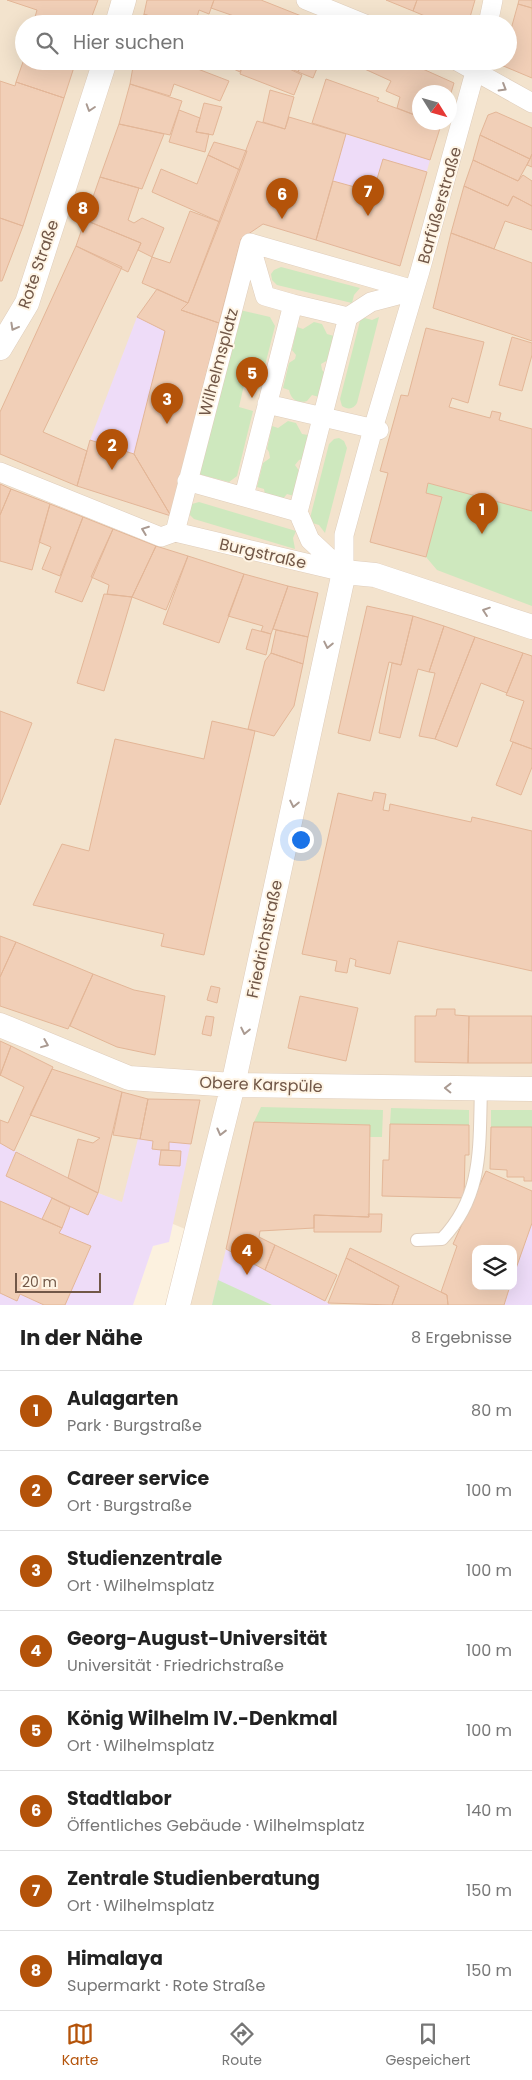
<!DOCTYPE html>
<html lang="de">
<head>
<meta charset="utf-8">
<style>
  :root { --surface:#fff; --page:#f2f2f2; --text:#222; --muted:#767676; --line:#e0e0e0; --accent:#b45309 }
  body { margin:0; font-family:Poppins,sans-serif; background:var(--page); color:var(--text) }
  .controls { position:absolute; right:15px; bottom:15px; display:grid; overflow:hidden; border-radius:10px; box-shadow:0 5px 20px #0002 }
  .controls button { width:45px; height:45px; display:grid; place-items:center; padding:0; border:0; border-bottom:1px solid var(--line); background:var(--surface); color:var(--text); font:25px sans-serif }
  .compass { position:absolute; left:412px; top:85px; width:45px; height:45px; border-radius:50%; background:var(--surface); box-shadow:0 5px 20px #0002; rotate:127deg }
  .scale { position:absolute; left:15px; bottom:12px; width:86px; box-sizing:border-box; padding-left:5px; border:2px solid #715747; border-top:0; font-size:14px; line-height:18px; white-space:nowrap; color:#715747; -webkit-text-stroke:4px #fff5e5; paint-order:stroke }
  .you { position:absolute; left:300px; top:839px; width:18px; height:18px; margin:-12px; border:4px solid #fff; border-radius:50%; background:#1a73e8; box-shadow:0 0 0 8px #1a73e833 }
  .badge { display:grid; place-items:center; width:32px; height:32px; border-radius:50%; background:var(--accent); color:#fff; font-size:16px; font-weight:700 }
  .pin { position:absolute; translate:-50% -41px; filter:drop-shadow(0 1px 2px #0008) }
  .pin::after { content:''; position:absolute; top:26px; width:18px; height:15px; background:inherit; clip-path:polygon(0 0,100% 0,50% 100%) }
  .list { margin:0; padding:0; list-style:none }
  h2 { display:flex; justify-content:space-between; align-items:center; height:65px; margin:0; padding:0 20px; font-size:21px }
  h2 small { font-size:16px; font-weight:400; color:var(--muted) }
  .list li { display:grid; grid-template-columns:32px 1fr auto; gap:15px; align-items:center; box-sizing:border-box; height:80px; padding:0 20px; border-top:1px solid var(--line) }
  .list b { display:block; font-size:19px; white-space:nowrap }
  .list p { margin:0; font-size:16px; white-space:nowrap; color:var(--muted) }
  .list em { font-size:16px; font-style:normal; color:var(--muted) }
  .icon { flex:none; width:28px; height:28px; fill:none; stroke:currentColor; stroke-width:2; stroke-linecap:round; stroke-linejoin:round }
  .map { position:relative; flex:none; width:532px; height:1305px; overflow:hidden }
  .search { position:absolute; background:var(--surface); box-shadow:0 5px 20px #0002; left:15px; right:15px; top:15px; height:55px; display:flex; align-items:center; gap:12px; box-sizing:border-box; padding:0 18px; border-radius:28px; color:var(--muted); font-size:19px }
  .sheet { height:705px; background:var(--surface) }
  nav { display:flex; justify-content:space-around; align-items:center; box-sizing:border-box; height:70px; border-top:1px solid var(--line); background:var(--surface); font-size:14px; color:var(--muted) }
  nav a { display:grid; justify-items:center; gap:2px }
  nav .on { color:var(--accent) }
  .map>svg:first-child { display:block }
</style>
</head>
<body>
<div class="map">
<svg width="532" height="1305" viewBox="0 0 532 1305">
  <rect width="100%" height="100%" fill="#fcf1df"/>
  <!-- residential -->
  <path fill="#f3e3cd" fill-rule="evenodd" d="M0,0H532V1305H165L178,1278L190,1231L98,1193L0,1143ZM24,24H508V61H24ZM420,92H450V122H420ZM476,1249H513V1286H476Z"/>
  <!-- education -->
  <path fill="#eedcf8" d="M289,117L430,160L400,266L263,224L241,239L171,516L77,486L90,440L137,317L157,289L188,303L257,121L285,128Z
    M148,1099L200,1100L169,1242L153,1246L133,1305H0V1143L98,1193L122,1202Z
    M532,1223V1305H504L510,1286H513V1277Z
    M226,1249L325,1301L331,1305H212Z"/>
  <!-- green -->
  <path fill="#cee8be" d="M281,267L360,288L354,295L352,303L277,285L272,280L271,274L274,270Z
    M240,310L270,317L275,326L259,389L244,385L239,407L253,411L237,476L229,482L198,474Z
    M361,317L372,320L379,317L357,403C354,409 348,410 342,406L340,399Z
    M314,322L322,324L327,334L334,336L328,360L321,364L322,370L325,373L319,397L312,395L307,401C297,404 291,399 289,390L283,388L289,363L295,359L296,355L292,350L297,327L303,329Z
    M288,421L296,423L302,434L308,435L303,459L299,460L295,465L300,472L294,496L287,494L281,501L265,495L264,489L257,487L263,463L270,458L269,452L267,449L272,426L278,428Z
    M339,438L344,441L347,448L325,533L319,525L309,522L329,444L334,439Z
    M428,483L532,511V606L437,570L426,557L442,497L426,493Z
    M199,502L296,531L293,538L295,549L194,519L189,514L192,504Z
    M261,1107L383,1110L382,1137H369V1125L254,1122Z
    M391,1108L469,1110V1125L390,1124Z
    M491,1110H532V1127H491Z
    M218,1280L272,1305H212Z"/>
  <!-- building -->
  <path fill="#f1cfb7" stroke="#e3b697" d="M7,0H98L89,24H33L37,10Z
    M147,0H214L209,14L199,10L195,24H171L144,14Z
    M214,0H261L319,23L257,24L211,8Z
    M386,0H417L413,11Z
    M417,0H475L468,24H444L413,11Z
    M519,0H532V8L518,4Z
    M518,4L532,8V78L501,65L502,61H508V40Z
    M144,14L171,24H141Z
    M24,59V61H76L64,98L16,82Z
    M134,61H177L229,81L220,101L174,84L170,96L130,84Z
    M217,61H244L240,72Z
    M244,61H273L302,75L294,95L240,74Z
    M275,61H303L298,72Z
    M303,61H320L313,78L298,72Z
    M347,61H405L454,83L450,96V92H420V117L397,108L400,97L386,91L391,81Z
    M326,79L379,98L377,101L420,117V122L441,125L430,160L312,123Z
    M0,81L15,86L16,82L64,98L23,226L0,218Z
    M130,84L182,101L170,135L119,124Z
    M270,90L294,97L285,129L263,122Z
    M204,103L222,107L213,135L196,132Z
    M179,110L200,118L196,132L209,134L205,152L169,142Z
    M496,112L532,128V154L530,159L480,135L488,115Z
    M289,117L346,134L316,240L263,224L241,239L219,323L181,310L188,303L257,121L285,129Z
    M119,124L164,134L142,189L100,177Z
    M480,135L530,159L518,181L473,160Z
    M214,142L247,151L240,170L208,155Z
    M532,154V167L527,165Z
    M208,155L240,170L220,222L152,192L161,169L197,184Z
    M383,159L427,172L400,266L316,240L333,181L373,192Z
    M473,160L518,181L523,175L532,181V206L513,196L508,206L464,186Z
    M100,177L139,188L128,220L134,223L142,218L164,228L152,257L138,250L141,243L85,220Z
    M464,186L508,206L513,196L532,206V230L505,221L494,249L451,233Z
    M190,211L220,222L188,303L142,283L152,257L170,263Z
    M0,218L23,226L2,281H0Z
    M85,220L141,243L128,272L76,246Z
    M451,233L532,263V341L433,308Z
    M76,246L122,267L43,432L87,451L77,486L0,454V412Z
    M157,289L188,303L181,310L219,323L171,516L134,454L165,331L137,317Z
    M426,328L484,342L468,403L452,398L449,407L490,418L492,411L501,413L499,420L532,429V511L428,483L426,493L442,497L426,557L370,542L388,473L380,471L401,395L408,396Z
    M512,337L532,343V355L522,391L499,385Z
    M90,440L134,454L171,516L77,486Z
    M0,484L11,489L0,515Z
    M11,489L50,504L32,570L0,561V515Z
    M50,504L83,517L60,576L42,569L51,547L39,542Z
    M83,517L113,529L82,602L55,592Z
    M113,529L156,546L132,597L107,594L109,585L91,577Z
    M156,546L188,556L166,610L132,597Z
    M188,556L244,574L219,643L163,624Z
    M244,574L288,586L271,634L261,631L263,626L228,616Z
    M288,586L318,593L308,637L273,629Z
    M104,594L132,597L104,691L77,683Z
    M367,606L413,616L401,665L389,662L370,741L338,733Z
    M413,616L444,626L429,672L418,669L400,738L379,733L392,663L401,665Z
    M444,626L475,637L435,739L419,736L435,673L429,672Z
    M252,629L271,634L266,655L246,649Z
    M276,630L308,637L303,664L271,653Z
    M475,637L523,653L507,693L481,683L457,747L435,739Z
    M271,653L303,664L294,706L274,736L248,729L265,661Z
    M523,653L532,656V749L510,741L524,701L506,695Z
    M0,711L32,723L0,805Z
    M212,721L255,731L204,955L161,946L164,934L33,905L62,844L89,851L115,739L204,759Z
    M513,742L532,749V767L521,795L496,785Z
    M374,792L386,794L383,810L389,811L390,804L471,822L472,817L532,831V971L398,941L390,974L355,966L356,960L350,958L347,973L335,971L337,961L302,954L338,793L372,801Z
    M0,936L16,942L0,977Z
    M16,942L93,974L68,1029L0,1006V977Z
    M93,974L134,990L165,996L155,1055L117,1047L70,1026Z
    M211,986L220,988L217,1003L207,1000Z
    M300,996L358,1008L346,1061L288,1048Z
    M437,1009H455V1015L469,1016L468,1063L415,1062V1016H436Z
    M206,1016L214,1017L211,1036L202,1034Z
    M469,1016H532V1063H468Z
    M0,1041L11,1046L0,1076Z
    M11,1046L53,1067L14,1151L0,1143V1120L8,1123L24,1087L0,1075Z
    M52,1069L122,1092L98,1193L68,1178L78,1139L93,1143L100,1138L30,1115Z
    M122,1092L148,1099L140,1139L113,1135Z
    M148,1099L200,1100L191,1144L169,1142V1150H161L152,1149L153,1141L140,1139Z
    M254,1122L370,1125L369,1217L314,1215V1228L260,1231L259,1237L275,1245L265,1270L226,1249Z
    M390,1124L469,1125V1155H465L464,1198L382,1196L383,1160H389Z
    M491,1127H532V1181H524V1177H507V1170L490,1169Z
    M161,1150L181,1151L180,1166L159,1165Z
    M16,1152L98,1193L88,1215L6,1176Z
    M486,1171L532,1191V1223L513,1277V1249H476V1286H510L504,1305H448L447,1295L441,1292L457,1246L453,1244Z
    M52,1198L70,1207L62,1228L42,1219Z
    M0,1201L62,1228L59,1233L91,1246L65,1305H44L20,1294L17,1301L0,1293Z
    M368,1214H382L381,1232H314V1215L369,1217Z
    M275,1245L337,1275L325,1301L265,1270Z
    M350,1248L447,1295L448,1305H392L399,1286L346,1258Z
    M346,1258L399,1286L392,1305L328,1303Z"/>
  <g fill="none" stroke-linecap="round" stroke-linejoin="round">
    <!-- service casing -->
    <g stroke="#dfcdbb" stroke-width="14">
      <path id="service" d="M417,1240L442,1239C484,1195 479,1145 481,1089"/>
    </g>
    <!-- pedestrian casing -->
    <g stroke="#dfcdbb" stroke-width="20">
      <path id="pedestrian" d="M306,0L365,24
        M488,24L493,0
        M457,61L532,103
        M250,244L265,296L293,304
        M348,317L371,302L413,291
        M267,404L379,430
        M0,472L161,537L175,532L344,572
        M187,481L298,512L310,540L343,571
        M244,496L293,304L348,317L298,512
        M175,532L250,243L414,290
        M344,572V535L373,429L420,271L478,61"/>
    </g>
    <!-- minor casing -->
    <g stroke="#dfcdbb" stroke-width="25">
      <path id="minor" d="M117,24L124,0
        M0,348L27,303L105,61
        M0,1025L129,1078L233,1085L532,1089
        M178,1305L233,1085L344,572L375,575L532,627"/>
    </g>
    <!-- service -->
    <use href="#service" stroke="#fff" stroke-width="12"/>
    <!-- pedestrian -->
    <use href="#pedestrian" stroke="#fff" stroke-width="19"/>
    <!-- minor -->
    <use href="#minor" stroke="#fff" stroke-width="24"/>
  </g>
  <!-- one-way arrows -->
  <defs><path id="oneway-chevron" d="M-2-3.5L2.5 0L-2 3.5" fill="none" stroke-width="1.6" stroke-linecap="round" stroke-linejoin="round" transform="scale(1.25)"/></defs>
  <g stroke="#aa9a91">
    <use href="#oneway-chevron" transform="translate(503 88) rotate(31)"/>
    <use href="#oneway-chevron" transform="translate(90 108) rotate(108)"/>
    <use href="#oneway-chevron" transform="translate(14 327) rotate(119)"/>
    <use href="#oneway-chevron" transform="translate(145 530) rotate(-159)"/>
    <use href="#oneway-chevron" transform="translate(486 611) rotate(-161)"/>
    <use href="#oneway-chevron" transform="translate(328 645) rotate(102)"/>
    <use href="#oneway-chevron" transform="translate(294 804) rotate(102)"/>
    <use href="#oneway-chevron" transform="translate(245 1031) rotate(102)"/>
    <use href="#oneway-chevron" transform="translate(45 1044) rotate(22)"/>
    <use href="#oneway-chevron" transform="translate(448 1088) rotate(-179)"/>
    <use href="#oneway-chevron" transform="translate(221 1132) rotate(104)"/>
  </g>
  <g text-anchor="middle" stroke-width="4" stroke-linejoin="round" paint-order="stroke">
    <!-- street labels -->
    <g font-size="16" fill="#715747" stroke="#fff5e5">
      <text transform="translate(439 205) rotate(-74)" y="6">Barfüßerstraße</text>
      <text transform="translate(38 264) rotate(-71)" y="6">Rote Straße</text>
      <text transform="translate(218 362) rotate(-75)" y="6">Wilhelmsplatz</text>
      <text transform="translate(263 553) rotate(13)" y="6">Burgstraße</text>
      <text transform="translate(264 939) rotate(-78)" y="6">Friedrichstraße</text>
      <text transform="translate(261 1084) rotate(2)" y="6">Obere Karspüle</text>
    </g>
  </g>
</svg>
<div class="controls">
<button><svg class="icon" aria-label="layers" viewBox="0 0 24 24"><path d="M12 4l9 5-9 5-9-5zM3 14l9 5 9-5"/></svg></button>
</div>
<svg class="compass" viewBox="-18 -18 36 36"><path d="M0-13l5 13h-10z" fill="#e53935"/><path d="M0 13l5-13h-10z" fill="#767676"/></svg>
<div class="scale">20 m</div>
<div class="you"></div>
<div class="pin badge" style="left:482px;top:534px">1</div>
<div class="pin badge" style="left:112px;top:470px">2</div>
<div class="pin badge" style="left:167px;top:424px">3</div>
<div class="pin badge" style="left:247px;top:1275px">4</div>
<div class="pin badge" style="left:252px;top:398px">5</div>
<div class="pin badge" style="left:282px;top:219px">6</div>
<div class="pin badge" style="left:368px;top:216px">7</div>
<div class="pin badge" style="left:83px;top:233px">8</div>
<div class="search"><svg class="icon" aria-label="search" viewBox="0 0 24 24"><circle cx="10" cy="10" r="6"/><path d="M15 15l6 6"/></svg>Hier suchen</div>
</div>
<section class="sheet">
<h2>In der Nähe<small>8 Ergebnisse</small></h2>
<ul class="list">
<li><span class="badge">1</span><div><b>Aulagarten</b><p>Park · Burgstraße</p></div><em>80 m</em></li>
<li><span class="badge">2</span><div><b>Career service</b><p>Ort · Burgstraße</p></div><em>100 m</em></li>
<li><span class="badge">3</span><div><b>Studienzentrale</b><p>Ort · Wilhelmsplatz</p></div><em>100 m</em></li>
<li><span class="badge">4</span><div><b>Georg-August-Universität</b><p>Universität · Friedrichstraße</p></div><em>100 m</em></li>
<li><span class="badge">5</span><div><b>König Wilhelm IV.-Denkmal</b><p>Ort · Wilhelmsplatz</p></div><em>100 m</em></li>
<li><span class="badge">6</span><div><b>Stadtlabor</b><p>Öffentliches Gebäude · Wilhelmsplatz</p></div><em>140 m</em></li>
<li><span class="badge">7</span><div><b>Zentrale Studienberatung</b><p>Ort · Wilhelmsplatz</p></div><em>150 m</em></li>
<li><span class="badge">8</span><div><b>Himalaya</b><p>Supermarkt · Rote Straße</p></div><em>150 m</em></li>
</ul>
</section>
<nav>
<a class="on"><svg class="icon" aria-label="map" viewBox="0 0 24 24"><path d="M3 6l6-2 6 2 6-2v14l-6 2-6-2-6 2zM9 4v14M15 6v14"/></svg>Karte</a>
<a><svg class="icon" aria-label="directions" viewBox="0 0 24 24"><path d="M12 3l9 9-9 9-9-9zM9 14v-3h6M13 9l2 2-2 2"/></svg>Route</a>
<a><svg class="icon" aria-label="saved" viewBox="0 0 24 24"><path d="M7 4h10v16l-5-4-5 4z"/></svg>Gespeichert</a>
</nav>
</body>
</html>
